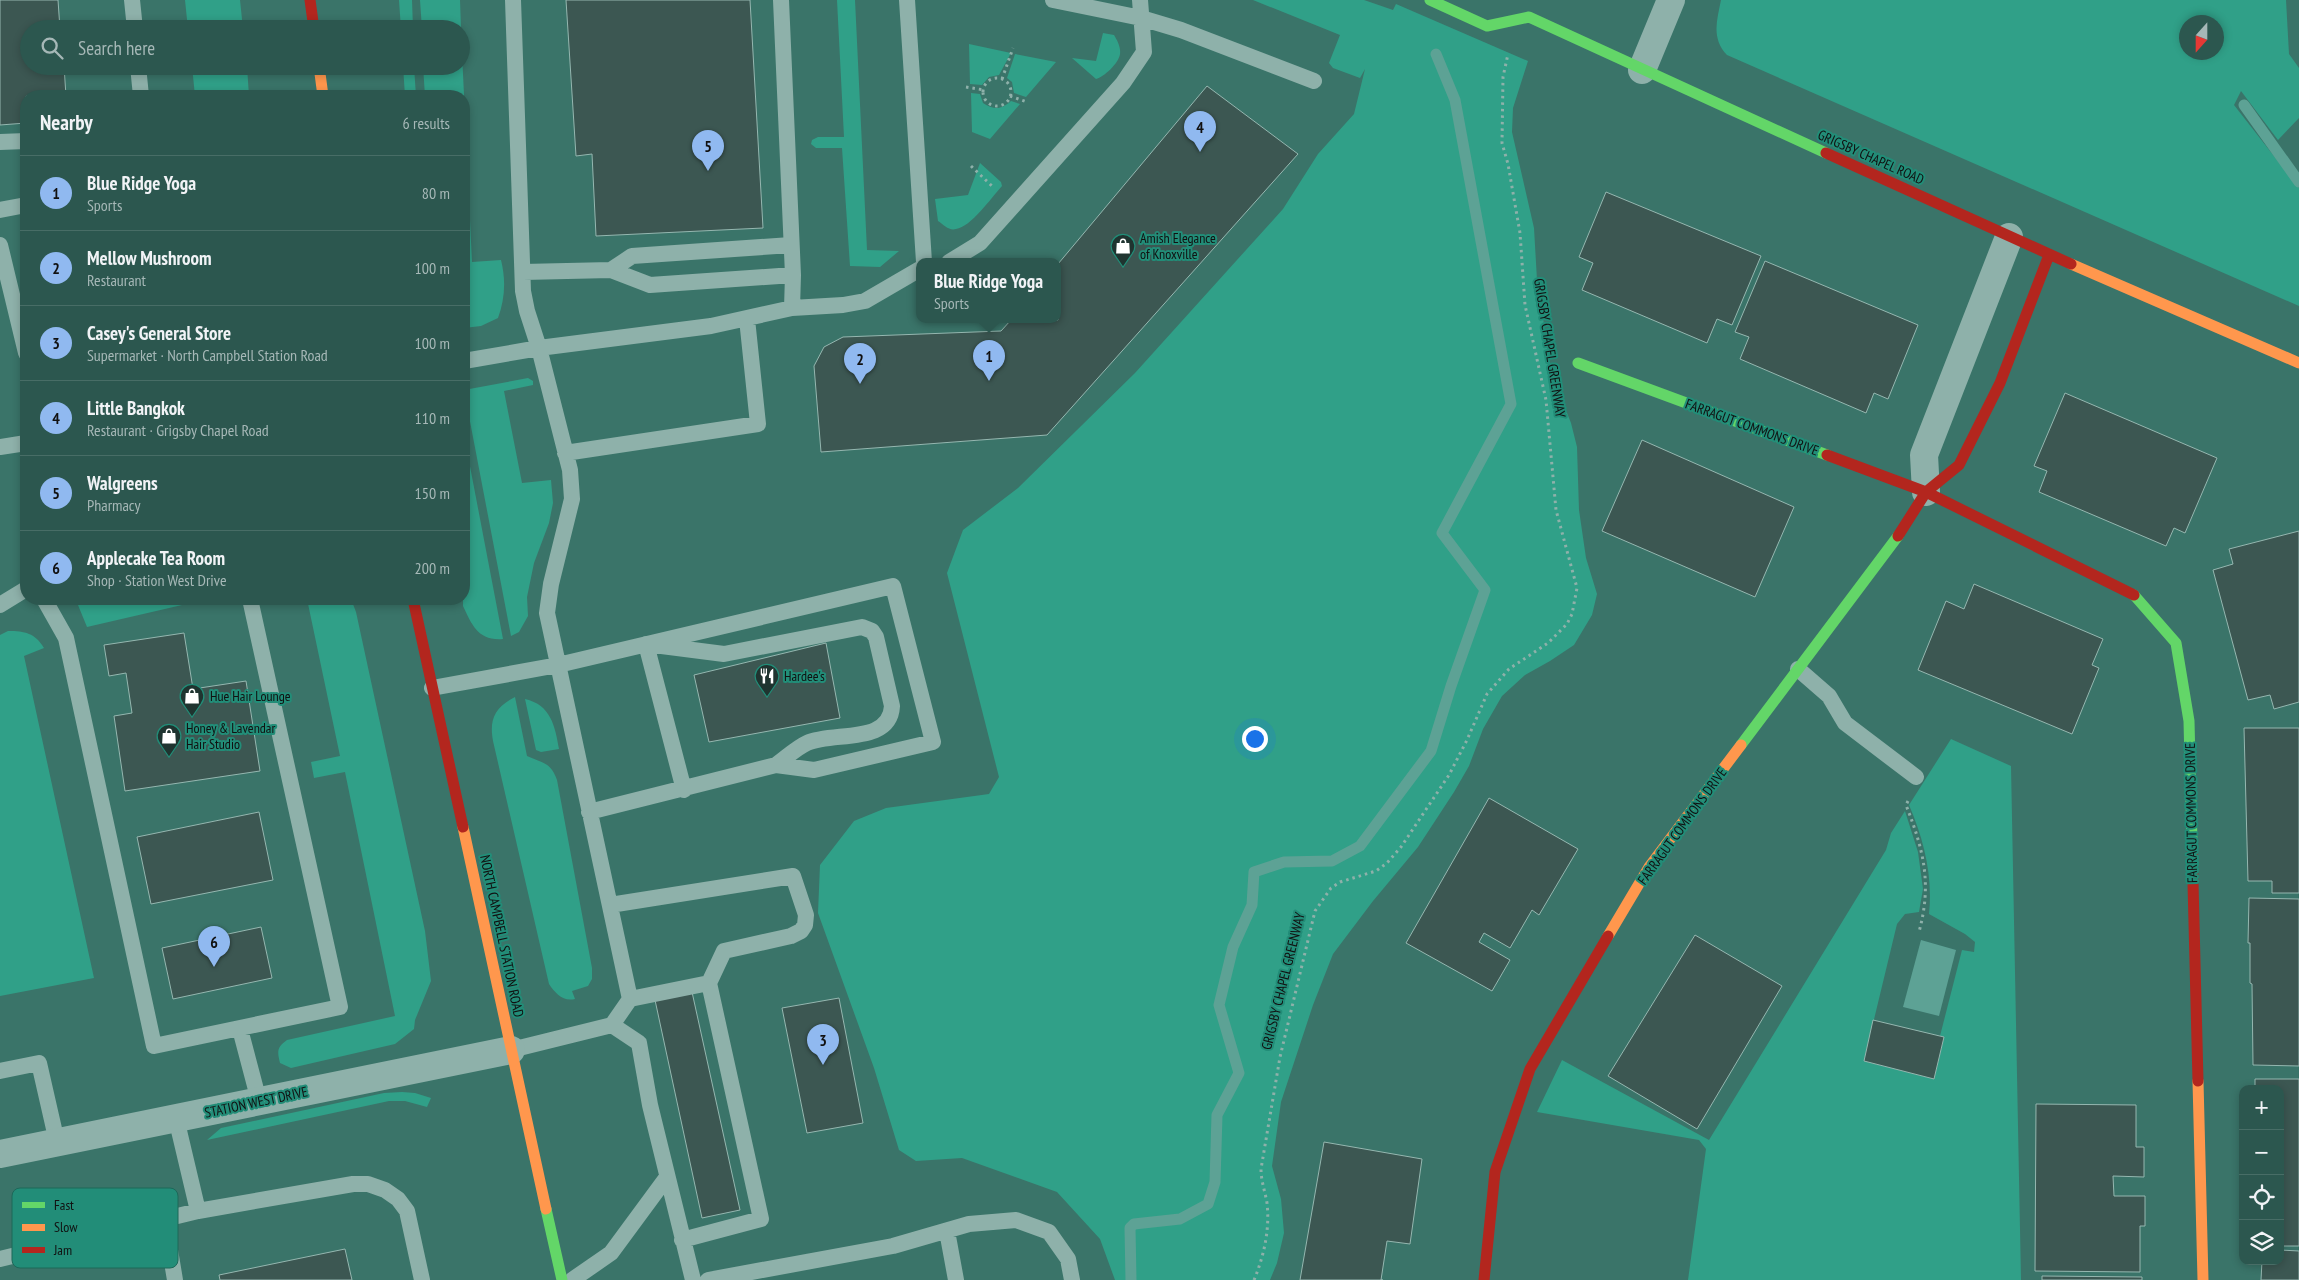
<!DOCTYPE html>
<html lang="en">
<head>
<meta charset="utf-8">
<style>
  :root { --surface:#2c574f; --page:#386059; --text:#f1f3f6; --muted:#a6b8b7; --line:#486d66; --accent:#90b9f0 }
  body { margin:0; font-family:"PT Sans Narrow",sans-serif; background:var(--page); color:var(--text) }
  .controls { position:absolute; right:15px; bottom:15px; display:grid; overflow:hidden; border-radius:10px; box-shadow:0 2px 8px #0003 }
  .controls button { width:45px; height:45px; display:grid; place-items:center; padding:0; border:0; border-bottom:1px solid var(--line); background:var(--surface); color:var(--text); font:25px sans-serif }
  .compass { position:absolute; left:2179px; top:15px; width:45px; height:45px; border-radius:50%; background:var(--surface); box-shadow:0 2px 8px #0003; rotate:201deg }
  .you { position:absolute; left:1254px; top:738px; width:18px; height:18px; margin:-12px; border:4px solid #fff; border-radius:50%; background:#1a73e8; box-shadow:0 0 0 8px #1a73e833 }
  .badge { display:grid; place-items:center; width:32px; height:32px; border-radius:50%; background:var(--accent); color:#111; font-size:16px; font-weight:700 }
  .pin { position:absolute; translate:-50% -41px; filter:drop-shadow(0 1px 2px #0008) }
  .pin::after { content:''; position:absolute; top:26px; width:18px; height:15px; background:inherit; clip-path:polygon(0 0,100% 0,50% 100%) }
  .popup { position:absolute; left:916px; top:258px; width:145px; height:65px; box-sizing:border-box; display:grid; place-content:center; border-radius:10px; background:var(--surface); filter:drop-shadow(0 1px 4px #0005); font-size:16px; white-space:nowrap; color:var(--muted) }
  .popup b { font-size:19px; color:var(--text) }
  .popup::after { content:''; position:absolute; left:50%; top:100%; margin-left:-10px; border:10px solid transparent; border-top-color:var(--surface) }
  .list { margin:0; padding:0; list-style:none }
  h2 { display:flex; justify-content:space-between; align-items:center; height:65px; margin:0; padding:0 20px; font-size:21px }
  h2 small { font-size:16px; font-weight:400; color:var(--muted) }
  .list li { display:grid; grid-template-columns:32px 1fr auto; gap:15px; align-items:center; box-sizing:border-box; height:75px; padding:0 20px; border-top:1px solid var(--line) }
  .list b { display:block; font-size:19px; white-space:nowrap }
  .list p { margin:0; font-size:16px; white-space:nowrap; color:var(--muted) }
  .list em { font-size:16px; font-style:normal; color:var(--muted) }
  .icon { flex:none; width:28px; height:28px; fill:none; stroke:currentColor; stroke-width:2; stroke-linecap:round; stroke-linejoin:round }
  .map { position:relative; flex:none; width:2299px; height:1280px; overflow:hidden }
  .search { position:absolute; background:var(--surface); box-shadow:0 2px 8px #0003; left:20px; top:20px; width:450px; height:55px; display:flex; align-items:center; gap:12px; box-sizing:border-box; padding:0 18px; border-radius:28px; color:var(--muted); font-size:19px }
  .panel { position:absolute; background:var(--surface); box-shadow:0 2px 8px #0003; left:20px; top:90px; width:450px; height:515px; border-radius:20px }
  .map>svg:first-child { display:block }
</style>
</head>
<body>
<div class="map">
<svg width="2299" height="1280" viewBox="0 0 2299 1280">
  <rect width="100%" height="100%" fill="#3a7469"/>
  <!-- green -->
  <path fill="#30a088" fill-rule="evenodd" d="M185,0H240L243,29H188Z
    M399,0H412L413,29H401Z
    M420,0H460L461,29H422Z
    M837,0H855L867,250L899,251L880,267L850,266L842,148H816L811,144L812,140L818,137H844Z
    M1253,0H1364L1393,10L1396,4L1528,61L1513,108L1512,132L1534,228L1537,280L1552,375L1571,423L1577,447L1579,510L1586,558L1597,594L1592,615L1574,645L1550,661L1525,675L1502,696L1483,729L1469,766L1454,792L1418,847L1373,901L1333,954L1313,1005L1281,1102L1272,1166L1281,1199L1284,1233L1277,1263L1270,1280H1115L1100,1239L1057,1192L962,1158L916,1161L899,1150L874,1068L818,913L820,865L854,821L886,808L989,794L999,777L947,573L963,530L1018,488L1135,373L1283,209L1318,154L1354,114L1365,69L1360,78L1333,68L1329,63L1340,35Z
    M1721,0H2286L2289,54L2299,68V118L2278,140L2241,91L2234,105L2299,188V306L1727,55C1711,38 1717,20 1721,0ZM2186,22H2216V52H2186Z
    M461,32L472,262L501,260C506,280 505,299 498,318L481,326L464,328V96H425L423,66H461Z
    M1103,33L1114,35C1117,40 1121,47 1120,54C1119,63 1104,77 1096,79L1072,58L1096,61Z
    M969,44L1011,53L999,75L989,77L982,85L970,84Z
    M1015,54L1056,62L1026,97L1014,93L1012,82L1007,78Z
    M192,66H247L249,96H195Z
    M403,66H414L416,96H405Z
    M971,93L980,94L983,103C994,110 1001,110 1011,101L1020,104L990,139L972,132Z
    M980,163L1001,182L1002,186C991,198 971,227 956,229C949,231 944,225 938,221L935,199L968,195Z
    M528,378L533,381V385L504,391L522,483L551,480L553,503L549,523L534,563L527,597L528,616L519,632L511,636L464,390Z
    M464,435L503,639C478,641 472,625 463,606Z
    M80,599H193L195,602L87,627L78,605Z
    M307,599H351L356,612L425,931L431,981L415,1020L414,1029L395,1044L291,1068L280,1063C277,1051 277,1047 287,1040L395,1016L345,772L314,778L311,762L340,756Z
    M8,631C25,631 35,633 44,648L24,656L94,978L0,996V635Z
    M515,697L527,756C542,763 551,762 557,780L592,968V979L588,986L572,991L575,999C563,1002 555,993 549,984L493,741C489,719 495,707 515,697Z
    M525,699C551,705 555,726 559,749L541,752L536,750Z
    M1951,739L2011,766L2021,1280H1688L1706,1149L1699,1140L1537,1112L1562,1060L1709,1140L1886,850L1891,833L1905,811L1918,852L1923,889L1919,912L1905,914L1897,924L1864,1061L1934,1079L1944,1037L1940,1036L1962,950L1974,952L1975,942L1965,934L1929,914C1933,876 1924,840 1909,805Z
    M402,1092L415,1093L431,1098L427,1107L405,1101H389L207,1140L221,1128L384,1093Z"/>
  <!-- water -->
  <path fill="#5da295" d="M1921,940L1956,950L1939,1016L1903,1007Z"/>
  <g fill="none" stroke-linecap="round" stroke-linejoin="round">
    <!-- stream -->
    <path stroke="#5da295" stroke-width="11" d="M2244,105L2299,182
      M1131,1280L1130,1228L1134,1224L1180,1219L1208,1204L1215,1182L1217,1115L1239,1073L1219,1005L1233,947L1252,905L1254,872L1284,862L1332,861L1360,846L1431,751L1451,686L1485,590L1442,533L1511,404L1455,100L1436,54"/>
  </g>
  <!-- building -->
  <path fill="#3c5752" stroke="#95b7b0" d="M0,0H58L60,29H29V66H64L66,96H26V123L0,125Z
    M566,0H750L763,228L596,236L592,154L576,156Z
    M1207,86L1298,154L1047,435L821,452L814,366L824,347L843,337L1001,331L1011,320H1058V264Z
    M1606,192L1761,256L1732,325L1717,319L1707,343L1582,290L1593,263L1579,257Z
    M1765,261L1918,325L1888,399L1874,393L1866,413L1740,359L1749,337L1735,332Z
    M2065,393L2217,458L2185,533L2174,528L2166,546L2039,492L2047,471L2034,466Z
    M1642,440L1794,507L1755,597L1602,531Z
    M2299,531V702L2274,709L2270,695L2248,700L2213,570L2233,564L2229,549Z
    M1974,584L2103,639L2092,665L2099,668L2072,734L1918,670L1946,601L1964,609Z
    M184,633L193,689L246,681L260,771L125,791L114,716L132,713L126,673L109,676L104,645Z
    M826,643L840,718L709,742L694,675Z
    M2244,728H2299V893H2272V881H2248Z
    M1489,798L1578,849L1539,915L1532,910L1510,948L1484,933L1479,942L1510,960L1492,991L1406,943Z
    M259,812L273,880L151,904L137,837Z
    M2249,898L2299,899V1066L2253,1065L2252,984L2250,983V943H2248Z
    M261,927L272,978L173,999L162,948Z
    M1695,935L1782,986L1697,1129L1608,1076Z
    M692,992L740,1210L702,1218L655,1000Z
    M839,998L863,1123L807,1133L782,1008Z
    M1873,1020L1944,1037L1934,1079L1864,1061Z
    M2255,1079H2299V1246H2280V1089H2255Z
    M2036,1104L2136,1105V1147H2144V1177L2113,1176L2114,1196H2145V1226H2140V1272L2035,1271Z
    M1324,1142L1422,1159L1410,1244L1387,1241L1381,1280H1383H1300Z
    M345,1249L352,1280H220L219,1275Z
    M2280,1250L2299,1251V1280H2261L2262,1261H2280Z
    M2042,1276L2142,1277V1280H2042Z"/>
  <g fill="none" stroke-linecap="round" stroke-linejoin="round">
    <!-- path -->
    <path stroke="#8eb1aa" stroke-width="3" stroke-dasharray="2.5 4" stroke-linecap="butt" d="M983 92a14 14 0 1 1 28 0a14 14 0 1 1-28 0Z
      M1002,79L1013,48
      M966,87L984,90
      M1010,96L1027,102
      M971,166L994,188
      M1908,801L1906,805C1924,851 1932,884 1919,932
      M1254,1280C1264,1256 1270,1229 1267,1203C1265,1191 1261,1181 1261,1169L1280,1057L1315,911L1331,888L1340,882L1376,871L1387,863L1401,847L1449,775L1467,740L1487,694L1509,669L1548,643L1567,624L1572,614L1577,588L1556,510L1546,400L1525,305L1520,233L1508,164L1502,143L1503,77L1508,54"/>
    <!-- lane -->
    <path stroke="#8eb1aa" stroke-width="16" d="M132,0L135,29
      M513,0L523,291L527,311L539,348L570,470L572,499L551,584L547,613L630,999
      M781,0L793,275L792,308
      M907,0L924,262
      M1053,0L1141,18L1181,30L1314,81
      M138,66L141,96
      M0,142L26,141
      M0,210L26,205
      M0,245L26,353
      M949,262L980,243L1123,83L1144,52L1140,0
      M611,270L632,256L791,245
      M523,272L611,270L650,285L793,275
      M464,361L539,348L711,326L792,308L843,305L865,301L920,269
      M0,447L26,443
      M565,453L758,424L747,319
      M44,599L66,638L154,1046L340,1007L250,599
      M0,605L26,589
      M1798,669L1829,696L1845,723L1916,777
      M432,688L558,665L893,586L933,742L814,770L776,765L589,812
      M684,790L646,644L724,654L862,627L872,631L876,637L892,706C890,745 833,731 807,743C796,748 786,758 776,765
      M610,905L793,876L806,915L805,925L801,931L791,936L724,951L709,983
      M612,1025L630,999L709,983L761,1219L682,1240
      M240,1029L259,1101
      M511,1050L612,1025L639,1043L650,1105L693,1280
      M0,1071L39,1063L57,1142
      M176,1118L198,1211
      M165,1220L175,1280
      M947,1231L956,1280
      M0,1259L198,1211L353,1184H368L385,1190L398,1199L407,1211L422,1280
      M572,1280L611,1253L667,1177
      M708,1280L893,1246L969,1224L1016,1220L1049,1232L1068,1259L1072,1280"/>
    <!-- street -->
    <path stroke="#8eb1aa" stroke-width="28" d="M1642,70L1671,0
      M1926,492L1924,455L2009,237
      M0,1154L511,1050"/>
    <!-- fast -->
    <path stroke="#63d668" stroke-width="11" d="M1430,0L1487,26L1529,17L1826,153
      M1578,363L1827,455
      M2134,595L2176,643L2189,721L2192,843
      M1741,745L1898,536
      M546,1209L562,1280"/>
    <!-- slow -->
    <path stroke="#ff974d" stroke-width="11" d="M319,66L323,96
      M2071,264L2299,363
      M463,827L546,1209
      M1608,936L1649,867L1741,745
      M2198,1081L2203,1280"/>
    <!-- jam -->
    <path stroke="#b3261e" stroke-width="11" d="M310,0L314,29
      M1826,153L2071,264
      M1827,455L1926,492L2134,595
      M1898,536L1926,492L1959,465L2000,383L2049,255
      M413,599L463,827
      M2192,843L2198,1081
      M1484,1280L1495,1172L1530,1069L1608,936"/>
  </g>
  <!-- icons -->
  <defs>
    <g id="shop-pin" transform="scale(1.25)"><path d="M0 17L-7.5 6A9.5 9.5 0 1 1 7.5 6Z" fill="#1f3430" stroke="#228d78"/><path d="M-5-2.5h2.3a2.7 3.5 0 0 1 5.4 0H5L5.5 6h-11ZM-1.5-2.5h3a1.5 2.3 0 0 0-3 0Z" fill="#fff"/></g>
    <g id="restaurant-pin" transform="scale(1.25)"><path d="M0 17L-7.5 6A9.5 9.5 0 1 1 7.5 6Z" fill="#1f3430" stroke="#228d78"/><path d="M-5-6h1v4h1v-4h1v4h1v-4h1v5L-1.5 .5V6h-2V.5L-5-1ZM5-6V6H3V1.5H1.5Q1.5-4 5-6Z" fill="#fff"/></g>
  </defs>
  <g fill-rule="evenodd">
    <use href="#shop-pin" x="1123" y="246"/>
    <use href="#restaurant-pin" x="767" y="676"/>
    <use href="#shop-pin" x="192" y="696"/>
    <use href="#shop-pin" x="169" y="736"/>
  </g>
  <g text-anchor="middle" stroke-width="4" stroke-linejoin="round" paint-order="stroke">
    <!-- street labels -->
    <g font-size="14" fill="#111" stroke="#228d78">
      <text transform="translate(1871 157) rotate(24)" y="5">GRIGSBY CHAPEL ROAD</text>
      <text transform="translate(1550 348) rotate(81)" y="5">GRIGSBY CHAPEL GREENWAY</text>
      <text transform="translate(1752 427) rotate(20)" y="5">FARRAGUT COMMONS DRIVE</text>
      <text transform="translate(2191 813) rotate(-91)" y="5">FARRAGUT COMMONS DRIVE</text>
      <text transform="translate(1682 826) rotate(-54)" y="5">FARRAGUT COMMONS DRIVE</text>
      <text transform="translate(502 936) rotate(78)" y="5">NORTH CAMPBELL STATION ROAD</text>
      <text transform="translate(1283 981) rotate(-76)" y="5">GRIGSBY CHAPEL GREENWAY</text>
      <text transform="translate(256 1102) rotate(-12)" y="5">STATION WEST DRIVE</text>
    </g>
    <!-- poi labels -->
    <g font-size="14" fill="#111" stroke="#228d78" text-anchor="start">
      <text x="1140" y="243">Amish Elegance<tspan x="1140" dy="16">of Knoxville</tspan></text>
      <text x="784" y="681">Hardee's</text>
      <text x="210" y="701">Hue Hair Lounge</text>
      <text x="186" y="733">Honey &amp; Lavendar<tspan x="186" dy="16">Hair Studio</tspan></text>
    </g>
  </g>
  <!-- legend -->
  <rect x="12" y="1188" width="166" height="80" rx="8" fill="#228d78" stroke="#1d6859" stroke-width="1"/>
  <rect x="22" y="1202" width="23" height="6" fill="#63d668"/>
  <rect x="22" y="1224" width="23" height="7" fill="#ff974d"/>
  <rect x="22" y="1247" width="23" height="6" fill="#b3261e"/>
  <g font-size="14" fill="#111">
    <text x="54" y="1210">Fast</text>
    <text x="54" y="1232">Slow</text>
    <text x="54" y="1255">Jam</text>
  </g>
</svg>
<div class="controls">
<button>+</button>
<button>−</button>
<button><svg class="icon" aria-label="locate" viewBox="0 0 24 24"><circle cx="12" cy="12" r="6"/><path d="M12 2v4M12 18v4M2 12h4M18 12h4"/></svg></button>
<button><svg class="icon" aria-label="layers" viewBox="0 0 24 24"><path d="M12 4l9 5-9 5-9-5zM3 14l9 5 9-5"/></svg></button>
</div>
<svg class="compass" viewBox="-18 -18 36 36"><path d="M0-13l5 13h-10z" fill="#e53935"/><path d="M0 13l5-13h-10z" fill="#a6b8b7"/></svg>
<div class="you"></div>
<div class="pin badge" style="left:989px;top:381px">1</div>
<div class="popup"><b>Blue Ridge Yoga</b>Sports</div>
<div class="pin badge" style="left:860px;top:384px">2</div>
<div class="pin badge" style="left:823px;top:1065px">3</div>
<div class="pin badge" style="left:1200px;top:152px">4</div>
<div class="pin badge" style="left:708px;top:171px">5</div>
<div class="pin badge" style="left:214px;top:967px">6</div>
<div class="search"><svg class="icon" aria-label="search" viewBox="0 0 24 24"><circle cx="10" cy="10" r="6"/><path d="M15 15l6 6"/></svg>Search here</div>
<section class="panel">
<h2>Nearby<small>6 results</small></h2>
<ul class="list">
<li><span class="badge">1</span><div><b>Blue Ridge Yoga</b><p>Sports</p></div><em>80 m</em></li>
<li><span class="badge">2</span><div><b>Mellow Mushroom</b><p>Restaurant</p></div><em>100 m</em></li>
<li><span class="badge">3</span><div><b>Casey's General Store</b><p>Supermarket · North Campbell Station Road</p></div><em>100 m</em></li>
<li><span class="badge">4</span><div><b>Little Bangkok</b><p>Restaurant · Grigsby Chapel Road</p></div><em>110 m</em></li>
<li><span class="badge">5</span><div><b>Walgreens</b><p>Pharmacy</p></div><em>150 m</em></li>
<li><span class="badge">6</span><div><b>Applecake Tea Room</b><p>Shop · Station West Drive</p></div><em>200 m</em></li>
</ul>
</section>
</div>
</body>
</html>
